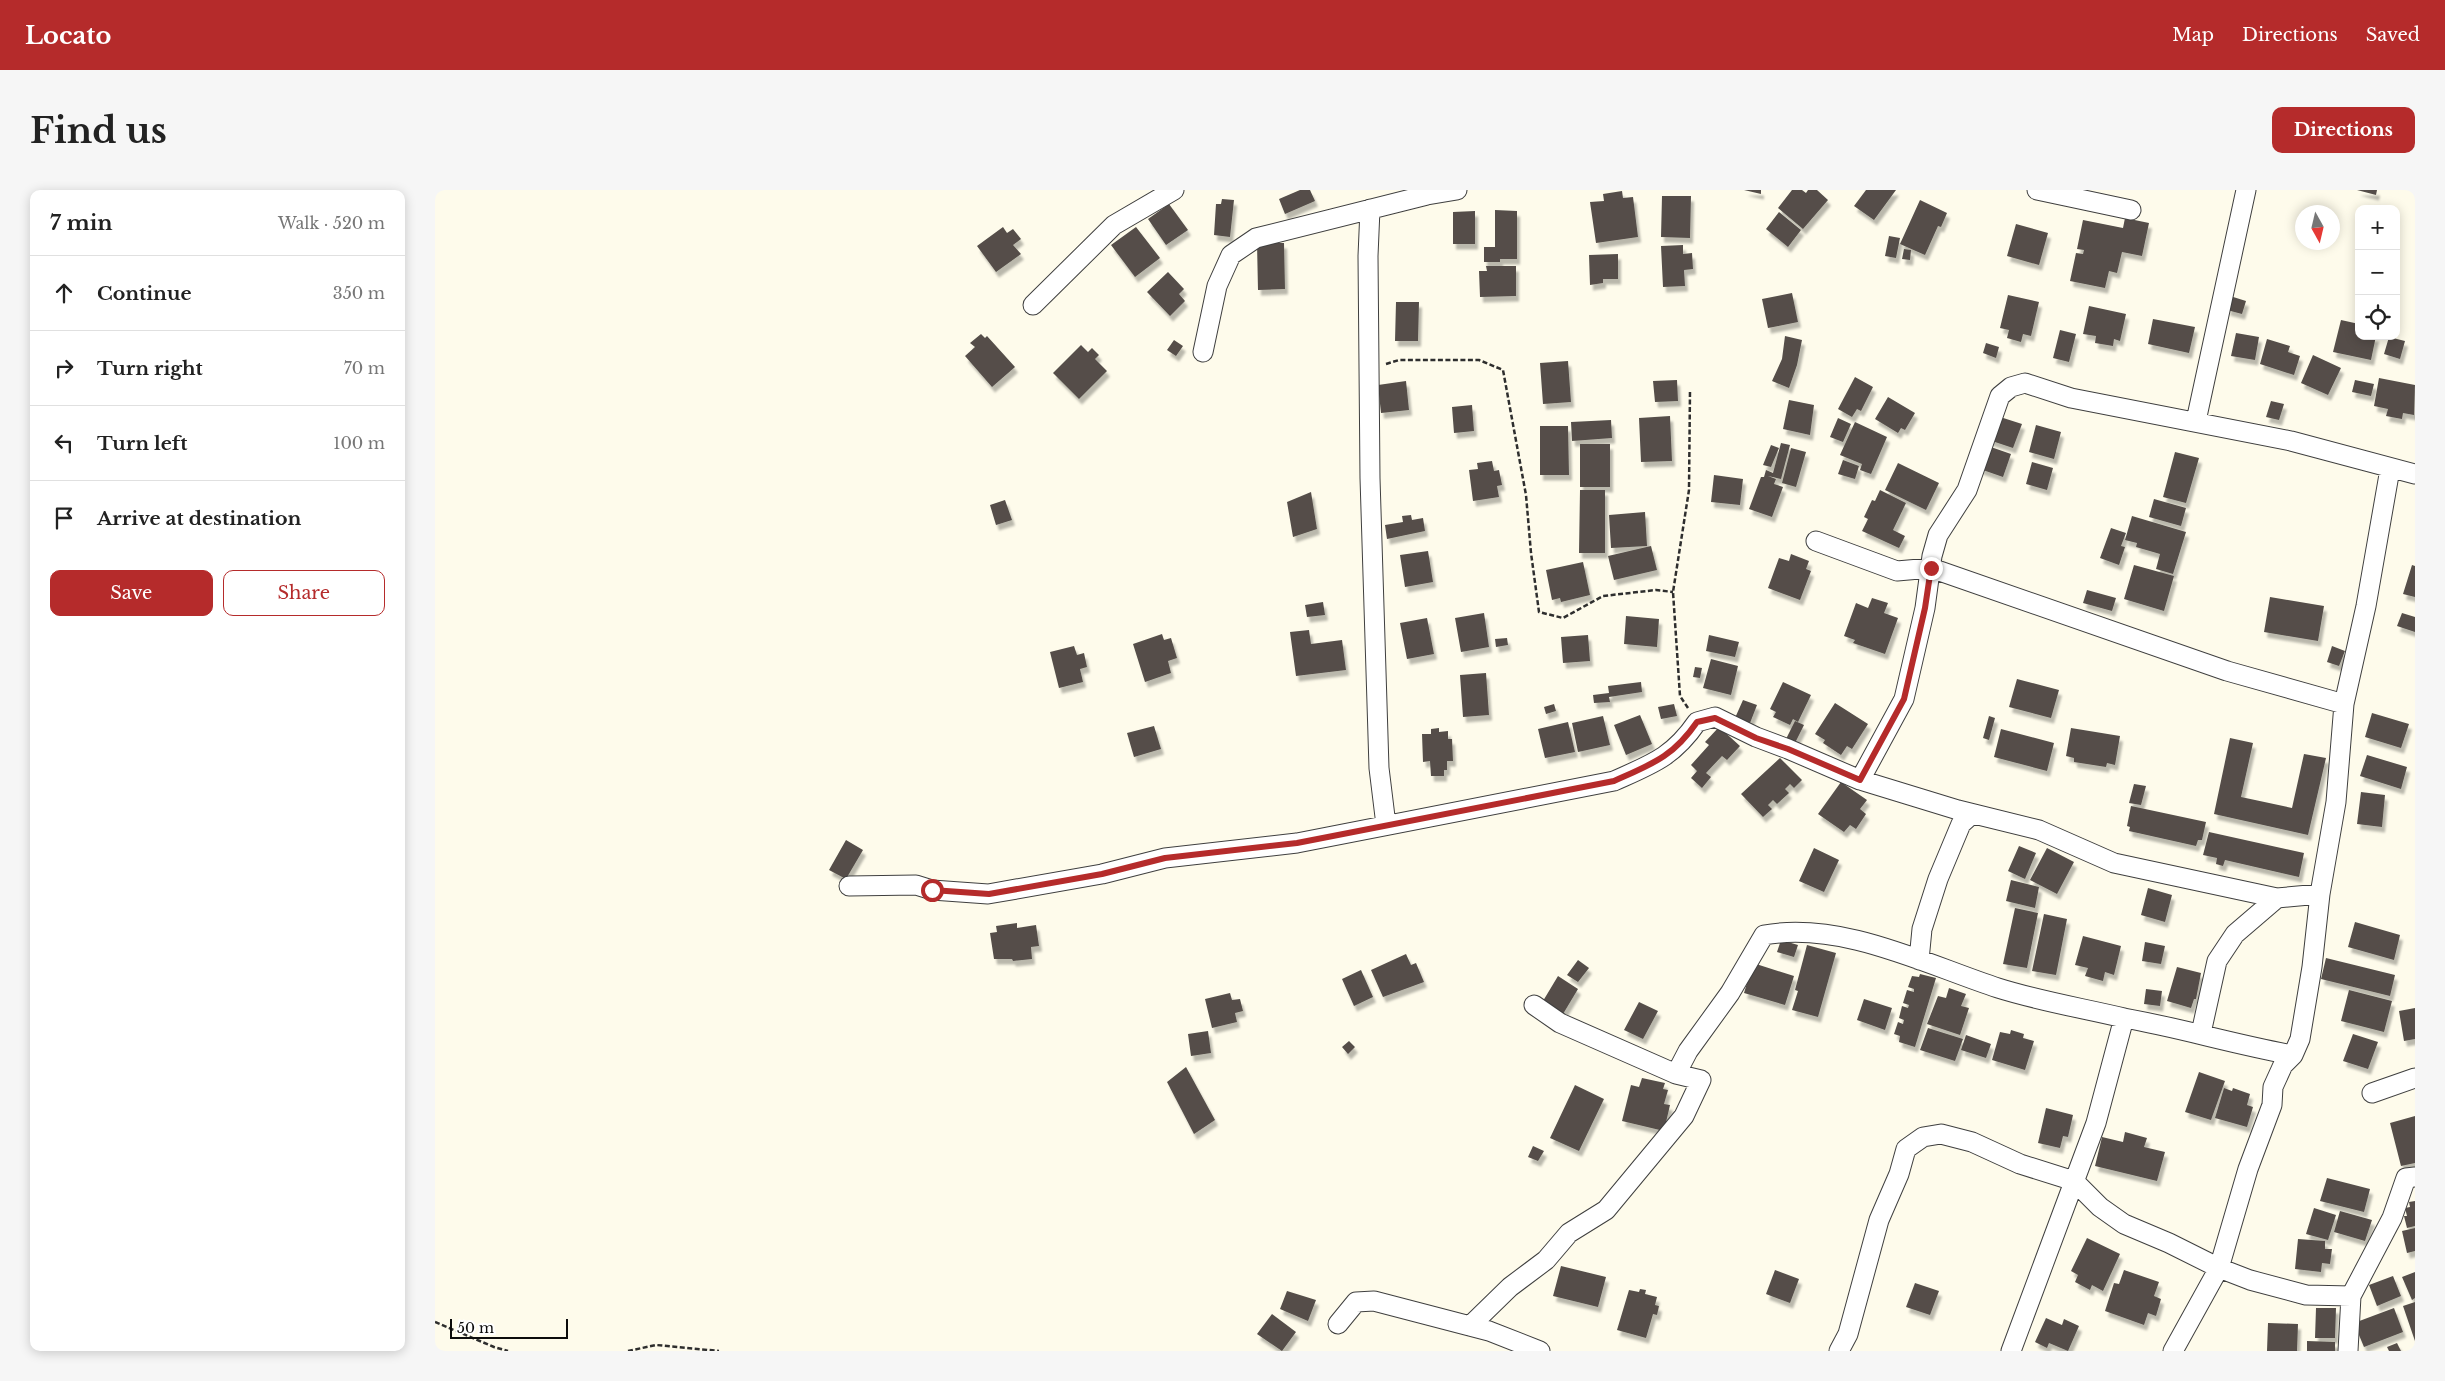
<!DOCTYPE html>
<html lang="en">
<head>
<meta charset="utf-8">
<style>
  :root { --surface:#fff; --page:#f6f6f6; --text:#222; --muted:#767676; --line:#e0e0e0; --accent:#b52b2b }
  body { margin:0; font-family:"Libre Baskerville",serif; background:var(--page); color:var(--text) }
  .controls { position:absolute; right:15px; top:15px; display:grid; overflow:hidden; border-radius:10px; box-shadow:0 2px 12px #0003 }
  .controls button { width:45px; height:45px; display:grid; place-items:center; padding:0; border:0; border-bottom:1px solid var(--line); background:var(--surface); color:var(--text); font:25px sans-serif }
  .compass { position:absolute; left:1860px; top:15px; width:45px; height:45px; border-radius:50%; background:var(--surface); box-shadow:0 2px 12px #0003; rotate:172deg }
  .scale { position:absolute; left:15px; bottom:12px; width:118px; box-sizing:border-box; padding-left:5px; border:2px solid #0c0c0c; border-top:0; font-size:14px; line-height:18px; white-space:nowrap; color:#0c0c0c; -webkit-text-stroke:4px #fff; paint-order:stroke }
  .stop { position:absolute; width:15px; height:15px; margin:-11px; border:4px solid #b52b2b; border-radius:50%; background:#fff }
  .stop.end { background:#b52b2b; border-color:#fff; box-shadow:0 1px 5px #0008 }
  .list { margin:0; padding:0; list-style:none }
  h2 { display:flex; justify-content:space-between; align-items:center; height:65px; margin:0; padding:0 20px; font-size:21px }
  h2 small { font-size:16px; font-weight:400; color:var(--muted) }
  .list li { display:grid; grid-template-columns:32px 1fr auto; gap:15px; align-items:center; box-sizing:border-box; height:75px; padding:0 20px; border-top:1px solid var(--line) }
  .list b { display:block; font-size:19px; white-space:nowrap }
  .list em { font-size:16px; font-style:normal; color:var(--muted) }
  .actions { display:flex; gap:10px; padding:15px 20px }
  .actions a { flex:1; padding:11px 0; border:1px solid var(--accent); border-radius:10px; text-align:center; font-size:18px; color:var(--accent) }
  .actions .main { background:var(--accent); color:#fff }
  .icon { flex:none; width:28px; height:28px; fill:none; stroke:currentColor; stroke-width:2; stroke-linecap:round; stroke-linejoin:round }
  .map { position:relative; flex:none; width:1980px; height:1161px; overflow:hidden; border-radius:10px }
  header { display:flex; align-items:center; gap:30px; box-sizing:border-box; height:70px; padding:0 25px; background:var(--accent); color:#fff }
  header strong { font-size:24px }
  nav { display:flex; gap:28px; margin-inline-start:auto; font-size:18px }
  .intro { display:flex; align-items:center; justify-content:space-between; box-sizing:border-box; height:120px; padding:0 30px }
  h1 { margin:0; font-size:35px }
  .button { padding:12px 22px; border-radius:10px; background:var(--accent); color:#fff; font-size:18px; font-weight:700 }
  main { display:flex; gap:30px; padding:0 30px }
  aside { flex:1; background:var(--surface); border-radius:10px; box-shadow:0 2px 12px #0003 }
  .map>svg:first-child { display:block }
</style>
</head>
<body>
<header>
<strong>Locato</strong>
<nav><a>Map</a><a>Directions</a><a>Saved</a></nav>
</header>
<div class="intro"><h1>Find us</h1><a class="button">Directions</a></div>
<main>
<aside>
<h2>7 min<small>Walk · 520 m</small></h2>
<ul class="list">
<li><svg class="icon" aria-label="ahead" viewBox="0 0 24 24"><path d="M12 20V5M6 11l6-6 6 6"/></svg><div><b>Continue</b></div><em>350 m</em></li>
<li><svg class="icon" aria-label="right" viewBox="0 0 24 24"><path d="M7 20v-9h11M14 6l5 5-5 5"/></svg><div><b>Turn right</b></div><em>70 m</em></li>
<li><svg class="icon" aria-label="left" viewBox="0 0 24 24"><path d="M17 20v-9H6M10 6l-5 5 5 5"/></svg><div><b>Turn left</b></div><em>100 m</em></li>
<li><svg class="icon" aria-label="arrive" viewBox="0 0 24 24"><path d="M6 21V4h12l-3 4 3 4H6"/></svg><div><b>Arrive at destination</b></div></li>
</ul>
<div class="actions"><a class="main">Save</a><a>Share</a></div>
</aside>
<div class="map">
<svg width="1980" height="1161" viewBox="0 0 1980 1161">
  <defs>
    <filter id="shadow"><feDropShadow dx="3" dy="5.5" stdDeviation="1" flood-color="#0004"/></filter>
  </defs>
  <rect width="100%" height="100%" fill="#fefbeb"/>
  <!-- building -->
  <path fill="#544e49" filter="url(#shadow)" d="M865,0H875L880,11L850,24L844,9Z
    M1309,0H1326V4Z
    M1357,0H1367L1371,3L1373,0H1382L1393,10L1368,39L1343,18Z
    M1431,0H1461L1439,30L1419,16Z
    M1922,0H1942L1941,5Z
    M1187,1L1188,8L1198,7L1203,47L1161,53L1155,12L1169,11L1168,4Z
    M1227,6H1256L1255,48L1226,47Z
    M787,9L799,10L795,47L779,45L781,14H786Z
    M1485,10L1512,23L1506,37L1503,36L1490,65L1465,54Z
    M734,14L753,40L731,55L713,29Z
    M1060,20L1082,21V69H1065V72H1049V57H1060Z
    M1040,21V54H1018V22Z
    M1344,22L1366,40L1353,57L1331,39Z
    M1690,28L1714,33L1707,66L1687,62L1682,83L1674,81L1670,98L1635,91L1641,63L1648,64L1649,60L1642,59L1648,30L1688,38Z
    M1581,34L1613,43L1604,75L1572,66Z
    M568,37L572,43L578,39L586,49L578,55L586,64L561,82L542,56Z
    M701,37L725,68L700,87L676,55Z
    M1454,46L1465,48L1461,68L1450,66Z
    M822,53H849L850,99L823,100Z
    M1248,55V64L1257,63L1258,79L1249,80L1250,96L1228,97L1226,56Z
    M1469,59L1476,60L1475,70L1467,69Z
    M1183,64V89H1168V93L1155,95L1154,65Z
    M1051,76H1081V106L1045,107L1044,81H1052Z
    M733,82L749,99L744,104L750,111L735,126L712,102Z
    M1357,103L1363,132L1333,138L1327,109Z
    M1573,105L1604,112L1596,146L1588,144L1586,152L1572,148L1574,140L1565,138Z
    M1795,106L1811,111L1807,124L1792,120Z
    M961,112H984L983,151H960Z
    M1654,116L1691,124L1685,151L1679,149L1678,156L1660,153L1661,146L1648,144Z
    M1718,129L1760,137L1754,163L1713,154Z
    M1906,130L1924,134V146H1941L1936,170L1898,162Z
    M1625,140L1641,144L1634,172L1618,168Z
    M1801,143L1824,147L1820,170L1796,166Z
    M546,144L550,148L552,146L580,177L557,197L530,166L540,157L535,153Z
    M1350,146L1367,150L1362,175L1354,198L1337,191L1347,169Z
    M1954,147L1970,151L1965,169L1949,164Z
    M1832,149L1855,156L1853,162L1865,166L1859,185L1825,174Z
    M739,150L748,156L741,166L732,160Z
    M1551,153L1564,157L1561,168L1548,163Z
    M646,155L653,162L657,158L664,165L660,169L672,181L644,209L618,183Z
    M1878,165L1906,178L1893,205L1866,193Z
    M1133,171L1136,212L1108,214L1105,173Z
    M1420,187L1438,197L1426,221L1422,219L1417,227L1403,219Z
    M1944,188L1980,195L1979,225L1968,223L1967,229L1951,226L1953,219L1939,216Z
    M1242,190L1243,211L1220,212L1218,191Z
    M1920,190L1939,194L1936,206L1917,202Z
    M971,191L974,220L946,223L943,195Z
    M1453,207L1480,223L1470,240L1466,238L1463,243L1440,229Z
    M1354,210L1379,215L1375,245L1348,239Z
    M1836,211L1849,214L1844,230L1831,227Z
    M1037,215L1039,241L1019,243L1017,217Z
    M1235,226L1237,271L1206,272L1204,228Z
    M1562,226L1587,234L1578,258L1554,250Z
    M1403,228L1416,234L1408,252L1395,247Z
    M1176,230L1177,248L1137,251L1136,232Z
    M1420,232L1452,247L1436,284L1425,280L1427,274L1405,265Z
    M1601,235L1626,242L1619,269L1594,262Z
    M1105,236H1133L1134,285H1105Z
    M1346,253L1355,255L1346,289L1333,286L1341,289L1339,294L1348,297L1337,327L1314,319L1326,287H1329L1331,280L1338,283Z
    M1145,254H1175V297H1145Z
    M1336,255L1344,258L1336,277L1328,275Z
    M1553,256L1576,264L1568,287L1545,279Z
    M1356,258L1371,262L1361,297L1347,293Z
    M1740,262L1764,268L1751,313L1728,307Z
    M1408,270L1424,276L1420,289L1403,284Z
    M1057,271L1059,281L1064,280L1067,295L1062,296L1064,307L1038,311L1034,280L1043,279L1042,273Z
    M1597,272L1618,278L1612,300L1591,294Z
    M1463,273L1504,293L1491,320L1450,300Z
    M1279,285L1308,289L1305,315L1276,312Z
    M1145,300H1170V363H1144Z
    M1445,300L1471,313L1458,340L1470,346L1464,358L1427,341L1433,329L1429,327L1437,310L1440,311Z
    M876,302L882,339L858,347L852,312Z
    M1719,309L1751,318L1746,336L1714,327Z
    M570,310L577,330L561,335L555,315Z
    M1210,322L1212,356L1176,358L1174,325Z
    M976,325L977,330L988,328L990,341L952,349L950,335L968,332L967,326Z
    M1697,326L1751,342L1738,384L1721,379L1725,364L1701,357L1702,353L1690,350Z
    M1676,338L1691,343L1686,356L1690,357L1684,375L1665,368Z
    M1216,356L1222,380L1179,390L1173,366Z
    M993,361L998,392L970,397L965,365Z
    M1356,364L1374,371L1371,379L1376,381L1365,410L1333,398L1344,368L1354,371Z
    M1148,372L1155,405L1126,412L1125,408L1117,410L1111,380Z
    M1699,375L1739,386L1729,421L1689,409Z
    M1977,375L1980,376V407L1968,404Z
    M1652,400L1681,408L1677,421L1648,413Z
    M1835,407L1889,416L1883,451L1829,442Z
    M1437,408L1453,413L1449,423L1463,428L1450,464L1418,453L1420,450L1409,446L1421,413L1433,418Z
    M888,412L890,425L872,427L870,415Z
    M1049,423L1054,457L1026,462L1020,428Z
    M1967,423L1980,427V442L1962,436Z
    M1191,426L1224,429L1222,457L1189,454Z
    M992,428L999,464L972,469L965,433Z
    M874,440L876,454L907,450L911,480L861,486L855,442Z
    M727,444L729,450L736,448L742,468L733,471L736,483L710,492L698,454Z
    M1153,445L1155,471L1128,473L1126,447Z
    M1274,445L1304,452L1300,467L1271,461Z
    M1072,448L1073,455L1061,457L1060,449Z
    M639,456L642,465L649,463L652,477L645,479L648,492L624,498L615,462Z
    M1897,456L1910,461L1904,476L1892,472Z
    M1276,469L1303,476L1296,505L1268,498Z
    M1260,477L1267,478L1265,488L1258,487Z
    M1051,483L1054,525L1028,527L1025,485Z
    M1582,489L1624,500L1616,528L1574,517Z
    M1206,492L1207,502L1174,507L1175,512L1159,513L1158,505L1174,503L1173,496Z
    M1348,492L1376,505L1363,532L1358,529L1355,535L1338,527L1341,522L1335,519Z
    M1308,510L1322,515L1315,533L1300,528Z
    M1400,513L1433,534L1417,559L1412,556L1406,565L1388,553L1390,550L1380,544Z
    M1119,514L1121,521L1111,524L1109,517Z
    M1239,514L1242,526L1226,529L1223,517Z
    M1937,523L1974,534L1966,558L1930,547Z
    M1205,525L1217,554L1191,565L1179,535Z
    M1168,526L1175,555L1143,562L1137,533Z
    M1554,526L1560,528L1554,550L1548,548Z
    M1360,531L1369,535L1360,553L1351,549Z
    M1133,532L1140,562L1110,568L1103,539Z
    M719,536L726,559L699,567L692,543Z
    M1284,537L1305,556L1292,570L1287,566L1271,583L1276,587L1267,598L1256,588L1262,581L1256,575L1274,555L1270,552Z
    M1004,538V542L1013,541V549H1017L1018,571H1012V580H1009V586H996L995,571L988,572L987,544H996V539Z
    M1636,538L1685,546L1680,575L1672,573L1671,577L1639,572V568L1631,566Z
    M1566,539L1619,553L1612,581L1559,567Z
    M1795,548L1818,553L1806,607L1857,618L1869,564L1891,568L1873,645L1779,624Z
    M1932,565L1972,577L1966,599L1925,586Z
    M1345,568L1367,590L1359,598L1355,594L1350,599L1354,603L1342,614L1338,610L1333,615L1337,619L1328,627L1306,604Z
    M1406,592L1432,610L1425,619L1431,624L1421,639L1415,635L1409,642L1383,624Z
    M1699,594L1711,596L1706,615L1694,613Z
    M1926,602L1950,605L1947,637L1922,634Z
    M1696,616L1771,632L1767,650H1763L1761,656L1694,641L1695,637L1692,636Z
    M1774,642L1869,663L1864,687L1790,670L1788,676L1781,674L1782,668L1768,665Z
    M411,650L428,660L411,689L394,680Z
    M1584,656L1601,663L1590,689L1573,681Z
    M1379,658L1404,670L1389,702L1364,691Z
    M1612,658L1639,672L1622,704L1595,690Z
    M1576,690L1604,697L1600,718L1571,711Z
    M1713,698L1737,705L1730,732L1706,725Z
    M1580,718L1603,723L1592,778L1568,774Z
    M1609,724L1632,729L1621,785L1597,781Z
    M1920,732L1965,745L1959,770L1913,757Z
    M582,733V738L601,735L604,756L596,757L597,769L578,771L577,769H559L555,743L562,742L561,736Z
    M1648,746L1686,756L1679,785L1670,782L1668,791L1650,786L1653,778L1640,775Z
    M1346,750L1363,755L1359,767L1342,762Z
    M1710,752L1730,756L1726,774L1707,771Z
    M1372,755L1401,763L1383,827L1357,820L1363,801L1360,800Z
    M971,764L976,775L981,773L989,792L948,807L936,780Z
    M1891,768L1960,785L1955,806L1886,789Z
    M1143,770L1154,778L1143,792L1132,785Z
    M1318,773L1359,786L1350,815L1309,803Z
    M1742,777L1766,783L1761,809H1759L1756,818L1732,811Z
    M926,780L938,807L919,816L907,789Z
    M1485,784L1501,788L1480,857L1464,852L1465,846L1459,844L1463,832L1468,834L1469,830L1464,828L1467,816L1473,818L1474,815L1468,813L1472,800L1479,802V799L1473,797L1477,786L1484,787Z
    M1123,786L1143,799L1128,824L1108,811Z
    M1514,798L1531,804L1526,816L1534,818L1525,845L1492,834L1503,806L1511,808Z
    M1711,799L1727,801L1725,816L1709,814Z
    M1914,800L1957,811L1949,842L1906,831Z
    M795,803L797,810L805,809L808,821L800,823L802,832L777,838L770,809Z
    M1429,809L1457,818L1450,840L1422,830Z
    M1204,812L1223,821L1208,849L1189,840Z
    M1980,818V849L1969,851L1964,821Z
    M1493,838L1528,849L1520,871L1485,860Z
    M1576,840L1589,844L1588,848L1599,851L1590,880L1557,870L1565,842L1575,844Z
    M773,841L776,863L756,866L753,844Z
    M1918,844L1943,852L1933,879L1908,871Z
    M1531,845L1556,854L1551,868L1526,860Z
    M914,851L920,857L913,864L907,857Z
    M751,877L780,930L759,944L732,892Z
    M1764,882L1790,891L1776,930L1750,922Z
    M1207,888L1230,893L1228,899L1233,900L1229,914L1235,915L1229,941L1187,931L1196,895L1204,897Z
    M1140,895L1169,909L1144,961L1115,948Z
    M1789,898L1797,901L1798,898L1815,904L1812,915L1818,917L1812,937L1780,928Z
    M1611,918L1638,925L1633,947L1628,946L1625,958L1603,953Z
    M1980,926V973L1966,976L1955,933Z
    M1690,942L1712,948L1709,957L1730,962L1722,991L1660,976L1667,947L1688,952Z
    M1098,956L1109,961L1103,971L1093,967Z
    M1892,988L1935,999L1929,1022L1885,1011Z
    M1980,1011V1036L1972,1038L1969,1026H1972L1970,1018L1975,1017L1974,1012Z
    M1879,1018L1901,1025L1893,1050L1871,1044Z
    M1905,1021L1937,1030L1930,1051L1899,1042Z
    M1980,1038V1061L1972,1063L1967,1041Z
    M1652,1048L1685,1064L1668,1101L1657,1095L1655,1100L1640,1092L1643,1085L1636,1081Z
    M1863,1049L1890,1051V1059H1897L1895,1074L1887,1073L1886,1082L1860,1079Z
    M1126,1076L1171,1087L1163,1117L1118,1106Z
    M1340,1080L1364,1089L1355,1113L1331,1104Z
    M1689,1080L1724,1092L1719,1106L1726,1109L1721,1126L1713,1123L1709,1135L1670,1121L1679,1093L1684,1094Z
    M1980,1082V1108L1977,1110L1967,1087Z
    M1958,1086L1966,1106L1942,1116L1934,1095Z
    M1480,1093L1504,1101L1495,1125L1471,1117Z
    M1205,1099L1211,1100L1210,1104L1222,1107L1220,1115L1224,1116L1222,1125L1218,1124L1211,1148L1182,1140L1194,1100L1204,1102Z
    M852,1101L881,1110L873,1131L845,1119Z
    M1980,1112V1151L1968,1116Z
    M1881,1118H1901L1900,1148H1880Z
    M1959,1118L1968,1142L1929,1157L1919,1133Z
    M837,1124L861,1142L847,1161L822,1144Z
    M1611,1128L1627,1135L1629,1129L1644,1136L1633,1161L1614,1153L1612,1158L1600,1152Z
    M1833,1133L1863,1134L1862,1161H1832Z
    M1872,1151L1900,1152V1161H1872Z
    M1962,1153L1966,1161H1954L1952,1157Z"/>
  <g fill="none" stroke-linecap="round" stroke-linejoin="round">
    <!-- minor casing -->
    <g stroke="#3f3f3f" stroke-width="21">
      <path id="minor" d="M1602,0L1696,20
        M935,19L933,66L935,288L944,578L951,635
        M598,115L679,35L739,0
        M768,162L782,96L796,65L821,48L992,5L1022,0
        M1761,231L1811,0
        M1381,351L1462,381L1496,378L1792,481L1909,514
        M1425,590L1469,509L1490,418L1497,366L1503,345L1532,300L1565,206L1576,197L1590,193L1636,208L1856,251L1980,284
        M414,696L481,695L497,700L553,704L667,684L730,668L862,653L1179,591C1217,574 1238,567 1262,532L1280,527L1321,547L1353,559L1425,590L1523,620L1604,640L1679,673L1842,708L1885,704
        M1484,770L1487,739L1503,689L1526,634L1537,624
        M1099,815L1125,833L1241,884L1253,861L1295,803L1329,745C1407,731 1490,774 1563,798C1604,811 1647,818 1689,828L1661,933L1576,1161
        M1689,828C1746,838 1801,855 1858,865
        M1766,843L1782,771L1800,744L1842,708
        M1937,903L1980,888
        M903,1134L921,1112L939,1111L1054,1141L1105,1161
        M1035,1136L1075,1097L1111,1070L1134,1043L1171,1020L1249,926L1266,890L1241,884
        M1404,1161L1413,1144L1444,1030L1464,984L1471,959L1488,947L1506,944L1537,952L1585,974L1639,991L1665,1017L1689,1034L1734,1053L1784,1078L1815,1090L1871,1105L1916,1106
        M1738,1161L1784,1078L1813,979L1837,915L1838,897L1848,875L1858,865L1865,849L1877,777L1885,704L1901,612L1909,514L1931,416L1955,279
        M1913,1161L1916,1106L1957,1028L1971,988L1980,987"/>
    </g>
    <!-- path -->
    <path stroke="#2e2e2e" stroke-width="2.5" stroke-dasharray="5 2.5" stroke-linecap="butt" d="M951,174L964,170H1044L1068,180L1091,305L1096,363L1104,422L1128,428L1168,406L1221,400L1238,402
      M1253,518L1245,506L1238,402L1254,300L1255,200
      M0,1132L59,1157L73,1161
      M193,1161L221,1155L284,1161"/>
    <!-- minor -->
    <use href="#minor" stroke="#fff" stroke-width="19"/>
  </g>
  <g fill="none" stroke-linecap="round" stroke-linejoin="round">
    <!-- route -->
    <path stroke="#b52b2b" stroke-width="6" d="M497,700L554,704L667,684L730,668L862,653L1179,591C1217,574 1238,567 1262,532L1280,528L1321,548L1353,559L1425,590L1469,509L1490,418L1496,378"/>
  </g>
</svg>
<div class="controls">
<button>+</button>
<button>−</button>
<button><svg class="icon" aria-label="locate" viewBox="0 0 24 24"><circle cx="12" cy="12" r="6"/><path d="M12 2v4M12 18v4M2 12h4M18 12h4"/></svg></button>
</div>
<svg class="compass" viewBox="-18 -18 36 36"><path d="M0-13l5 13h-10z" fill="#e53935"/><path d="M0 13l5-13h-10z" fill="#767676"/></svg>
<div class="scale">50 m</div>
<div class="stop" style="left:497px;top:700px"></div>
<div class="stop end" style="left:1496px;top:378px"></div>
</div>
</main>
</body>
</html>
